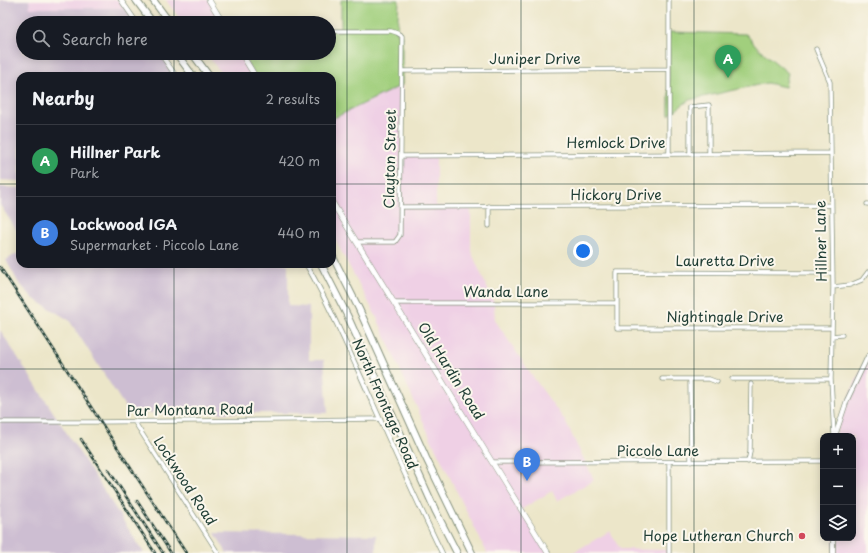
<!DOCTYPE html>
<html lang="en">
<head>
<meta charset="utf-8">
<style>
  :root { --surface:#171b24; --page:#242831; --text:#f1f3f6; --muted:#9ea1a6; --line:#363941; --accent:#ea580c }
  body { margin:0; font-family:"Playpen Sans",sans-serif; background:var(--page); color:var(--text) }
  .controls { position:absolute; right:12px; bottom:12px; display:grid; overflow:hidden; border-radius:8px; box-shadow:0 2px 10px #0003 }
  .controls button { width:36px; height:36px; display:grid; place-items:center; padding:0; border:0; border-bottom:1px solid var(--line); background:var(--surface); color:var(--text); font:20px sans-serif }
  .you { position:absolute; left:583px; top:251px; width:14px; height:14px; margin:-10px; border:3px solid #fff; border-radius:50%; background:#1a73e8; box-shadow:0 0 0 6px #1a73e833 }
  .badge { display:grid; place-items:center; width:26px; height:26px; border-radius:50%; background:var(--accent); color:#fff; font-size:13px; font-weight:700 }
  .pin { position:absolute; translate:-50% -33px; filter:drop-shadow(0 1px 2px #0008) }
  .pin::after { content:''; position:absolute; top:21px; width:14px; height:12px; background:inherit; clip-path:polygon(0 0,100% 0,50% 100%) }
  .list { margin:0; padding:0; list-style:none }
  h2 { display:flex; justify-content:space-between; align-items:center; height:52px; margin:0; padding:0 16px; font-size:17px }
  h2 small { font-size:13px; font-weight:400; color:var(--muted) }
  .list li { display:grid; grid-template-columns:26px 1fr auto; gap:12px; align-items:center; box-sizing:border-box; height:72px; padding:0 16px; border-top:1px solid var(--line) }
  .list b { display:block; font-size:15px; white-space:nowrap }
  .list p { margin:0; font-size:13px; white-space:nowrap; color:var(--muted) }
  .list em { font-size:13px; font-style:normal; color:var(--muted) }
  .icon { flex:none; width:22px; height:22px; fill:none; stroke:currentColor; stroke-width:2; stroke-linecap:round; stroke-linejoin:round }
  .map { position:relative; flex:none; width:868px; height:553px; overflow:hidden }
  .search { position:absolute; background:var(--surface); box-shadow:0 2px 10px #0003; left:16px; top:16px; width:320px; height:44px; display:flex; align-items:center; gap:10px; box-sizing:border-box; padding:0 14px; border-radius:22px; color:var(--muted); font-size:15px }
  .panel { position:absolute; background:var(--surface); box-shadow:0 2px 10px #0003; left:16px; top:72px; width:320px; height:196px; border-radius:12px }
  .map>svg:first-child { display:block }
</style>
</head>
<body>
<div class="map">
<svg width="868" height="553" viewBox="0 0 868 553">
  <rect width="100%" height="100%" fill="#fbf7ec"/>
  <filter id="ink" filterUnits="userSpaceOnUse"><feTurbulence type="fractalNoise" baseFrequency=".025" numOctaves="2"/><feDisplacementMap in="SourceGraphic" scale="8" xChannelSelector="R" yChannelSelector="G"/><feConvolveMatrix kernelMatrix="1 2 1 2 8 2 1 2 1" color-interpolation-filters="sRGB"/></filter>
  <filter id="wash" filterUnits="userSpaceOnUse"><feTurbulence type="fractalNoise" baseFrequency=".012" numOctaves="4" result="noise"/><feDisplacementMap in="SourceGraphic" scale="16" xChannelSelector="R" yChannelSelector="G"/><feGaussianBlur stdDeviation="0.9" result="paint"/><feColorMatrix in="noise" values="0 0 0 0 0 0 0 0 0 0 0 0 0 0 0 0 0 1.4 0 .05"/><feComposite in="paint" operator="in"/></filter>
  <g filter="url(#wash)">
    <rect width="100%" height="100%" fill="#ece6c9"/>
    <!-- built -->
    <path fill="#efd0e5" d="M29,0H120L127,8H29Z
      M166,0H209L223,23H183Z
      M206,53H241L255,76H223Z
      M402,85L401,156L436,155V206H471V251L494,303L495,320L533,377L565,421L594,480L557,501L552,491L522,509L548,553H487L431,439L377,318L332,234V119Z
      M868,355V553H833V538H853V436H835L847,400Z
      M610,531L620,549L669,550V553H572Z"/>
    <!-- industrial -->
    <path fill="#cdbed2" d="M0,0H29L30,8H127L137,23H23V53H160L177,76H20V181L0,180Z
      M0,187L20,188V235L0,205Z
      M20,252V264H288V306L309,307V360H324L328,413H129L69,320L34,299L18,282L6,260Z
      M0,330L68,435L144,553H0Z
      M215,533L376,535V553H227Z"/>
    <!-- green -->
    <path fill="#a1cf7d" stroke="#608658" d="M341,0H399L397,33L402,36V85L332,119V76H255L241,53H329V31H341Z
      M669,32L746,34L758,48L788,73L785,87L767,83L689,100L669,115Z"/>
  </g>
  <g filter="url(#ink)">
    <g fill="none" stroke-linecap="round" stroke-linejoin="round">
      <!-- minor casing -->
      <g stroke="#86927e" stroke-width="5">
        <path id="minor" d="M669,0V154
          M329,31H391L397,33L402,36L400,235L395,242H357
          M816,49L830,82L833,287L831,379L834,436
          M402,71L668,69
          M690,154V107L709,105V154
          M401,156L831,153
          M867,204H868
          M400,207L831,205
          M489,226V206
          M833,287L850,285L862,280L868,272
          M394,303H617
          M832,328H617V272L833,273
          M832,336L842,335
          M662,379H709L717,382
          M690,379L691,462
          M732,379H831
          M134,421L218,553
          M0,422H94L380,419
          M494,462L823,461
          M669,462V553
          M748,462L750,452L751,384"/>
      </g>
      <!-- tertiary casing -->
      <g stroke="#86927e" stroke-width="5.5">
        <path id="tertiary" d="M121,0L137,23
          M160,53L176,76
          M306,264C328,301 344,340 362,379C388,437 414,496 442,553
          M835,436L847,400L868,356
          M833,538V553"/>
      </g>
      <!-- secondary casing -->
      <g stroke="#86927e" stroke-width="6">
        <path id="secondary" d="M209,0L223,23
          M241,53L255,76
          M332,202L548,553"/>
      </g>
      <!-- motorway casing -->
      <g stroke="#86927e" stroke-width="8">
        <path id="motorway" d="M136,0L153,23
          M153,0L170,23
          M176,53L193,76
          M192,53L209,76
          M332,255L359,309L426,458L472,553
          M321,264L347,315L436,512L457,553"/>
      </g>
      <!-- minor -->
      <use href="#minor" stroke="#fff" stroke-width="3.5"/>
      <!-- tertiary -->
      <use href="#tertiary" stroke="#fff" stroke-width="4"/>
      <!-- secondary -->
      <use href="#secondary" stroke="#fff" stroke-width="5"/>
      <!-- motorway -->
      <use href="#motorway" stroke="#fff" stroke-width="6"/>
      <!-- rail casing -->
      <g stroke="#1f3d34" stroke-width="2.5">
        <path id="rail" d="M0,267L186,553
          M81,439L155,553
          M108,469L163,553
          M137,501L171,553"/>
      </g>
      <!-- rail -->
      <use href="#rail" stroke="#fbf7ec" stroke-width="1" stroke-dasharray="3" stroke-linecap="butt"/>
    </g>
  </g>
  <!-- grid -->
  <path fill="none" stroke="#1f3d34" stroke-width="1" stroke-opacity="0.55" d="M174,0V23M347,0V553M521,0V553M694,0V553M174,53V76M0,184H20M332,184H868M174,264V553M0,369H868"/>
  <!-- markers -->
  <circle fill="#d1495b" stroke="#fbf7ec" stroke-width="1.5" cx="802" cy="536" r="4"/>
  <g text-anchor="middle" stroke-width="4" stroke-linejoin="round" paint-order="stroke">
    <!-- street labels -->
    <g font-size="14" fill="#1f3d34" stroke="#fbf7ec">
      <text x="535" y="64">Juniper Drive</text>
      <text x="616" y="148">Hemlock Drive</text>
      <text transform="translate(390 159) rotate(-89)" y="5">Clayton Street</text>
      <text x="616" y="200">Hickory Drive</text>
      <text transform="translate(821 241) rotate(-91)" y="5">Hillner Lane</text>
      <text x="725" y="266">Lauretta Drive</text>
      <text x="506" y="297">Wanda Lane</text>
      <text x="725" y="322">Nightingale Drive</text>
      <text transform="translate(451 371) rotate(58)" y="5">Old Hardin Road</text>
      <text transform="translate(385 404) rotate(66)" y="5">North Frontage Road</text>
      <text transform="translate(190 410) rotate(-1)" y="5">Par Montana Road</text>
      <text x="658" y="456">Piccolo Lane</text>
      <text transform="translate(185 481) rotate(57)" y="5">Lockwood Road</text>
    </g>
    <!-- poi labels -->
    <g font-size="14" fill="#1f3d34" stroke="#fbf7ec" text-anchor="end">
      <text x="794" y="541">Hope Lutheran Church</text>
    </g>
  </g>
</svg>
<div class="controls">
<button>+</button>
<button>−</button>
<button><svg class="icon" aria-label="layers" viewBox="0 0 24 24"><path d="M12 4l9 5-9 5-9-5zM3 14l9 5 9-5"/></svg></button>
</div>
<div class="you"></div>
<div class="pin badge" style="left:728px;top:78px;background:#2e9e5b">A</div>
<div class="pin badge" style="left:527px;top:481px;background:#3f7fe0">B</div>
<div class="search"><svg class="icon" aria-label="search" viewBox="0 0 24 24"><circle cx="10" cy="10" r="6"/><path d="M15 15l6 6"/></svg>Search here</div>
<section class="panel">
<h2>Nearby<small>2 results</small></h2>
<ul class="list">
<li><span class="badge" style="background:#2e9e5b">A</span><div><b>Hillner Park</b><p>Park</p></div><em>420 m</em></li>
<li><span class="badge" style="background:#3f7fe0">B</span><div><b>Lockwood IGA</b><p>Supermarket · Piccolo Lane</p></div><em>440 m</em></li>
</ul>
</section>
</div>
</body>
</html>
